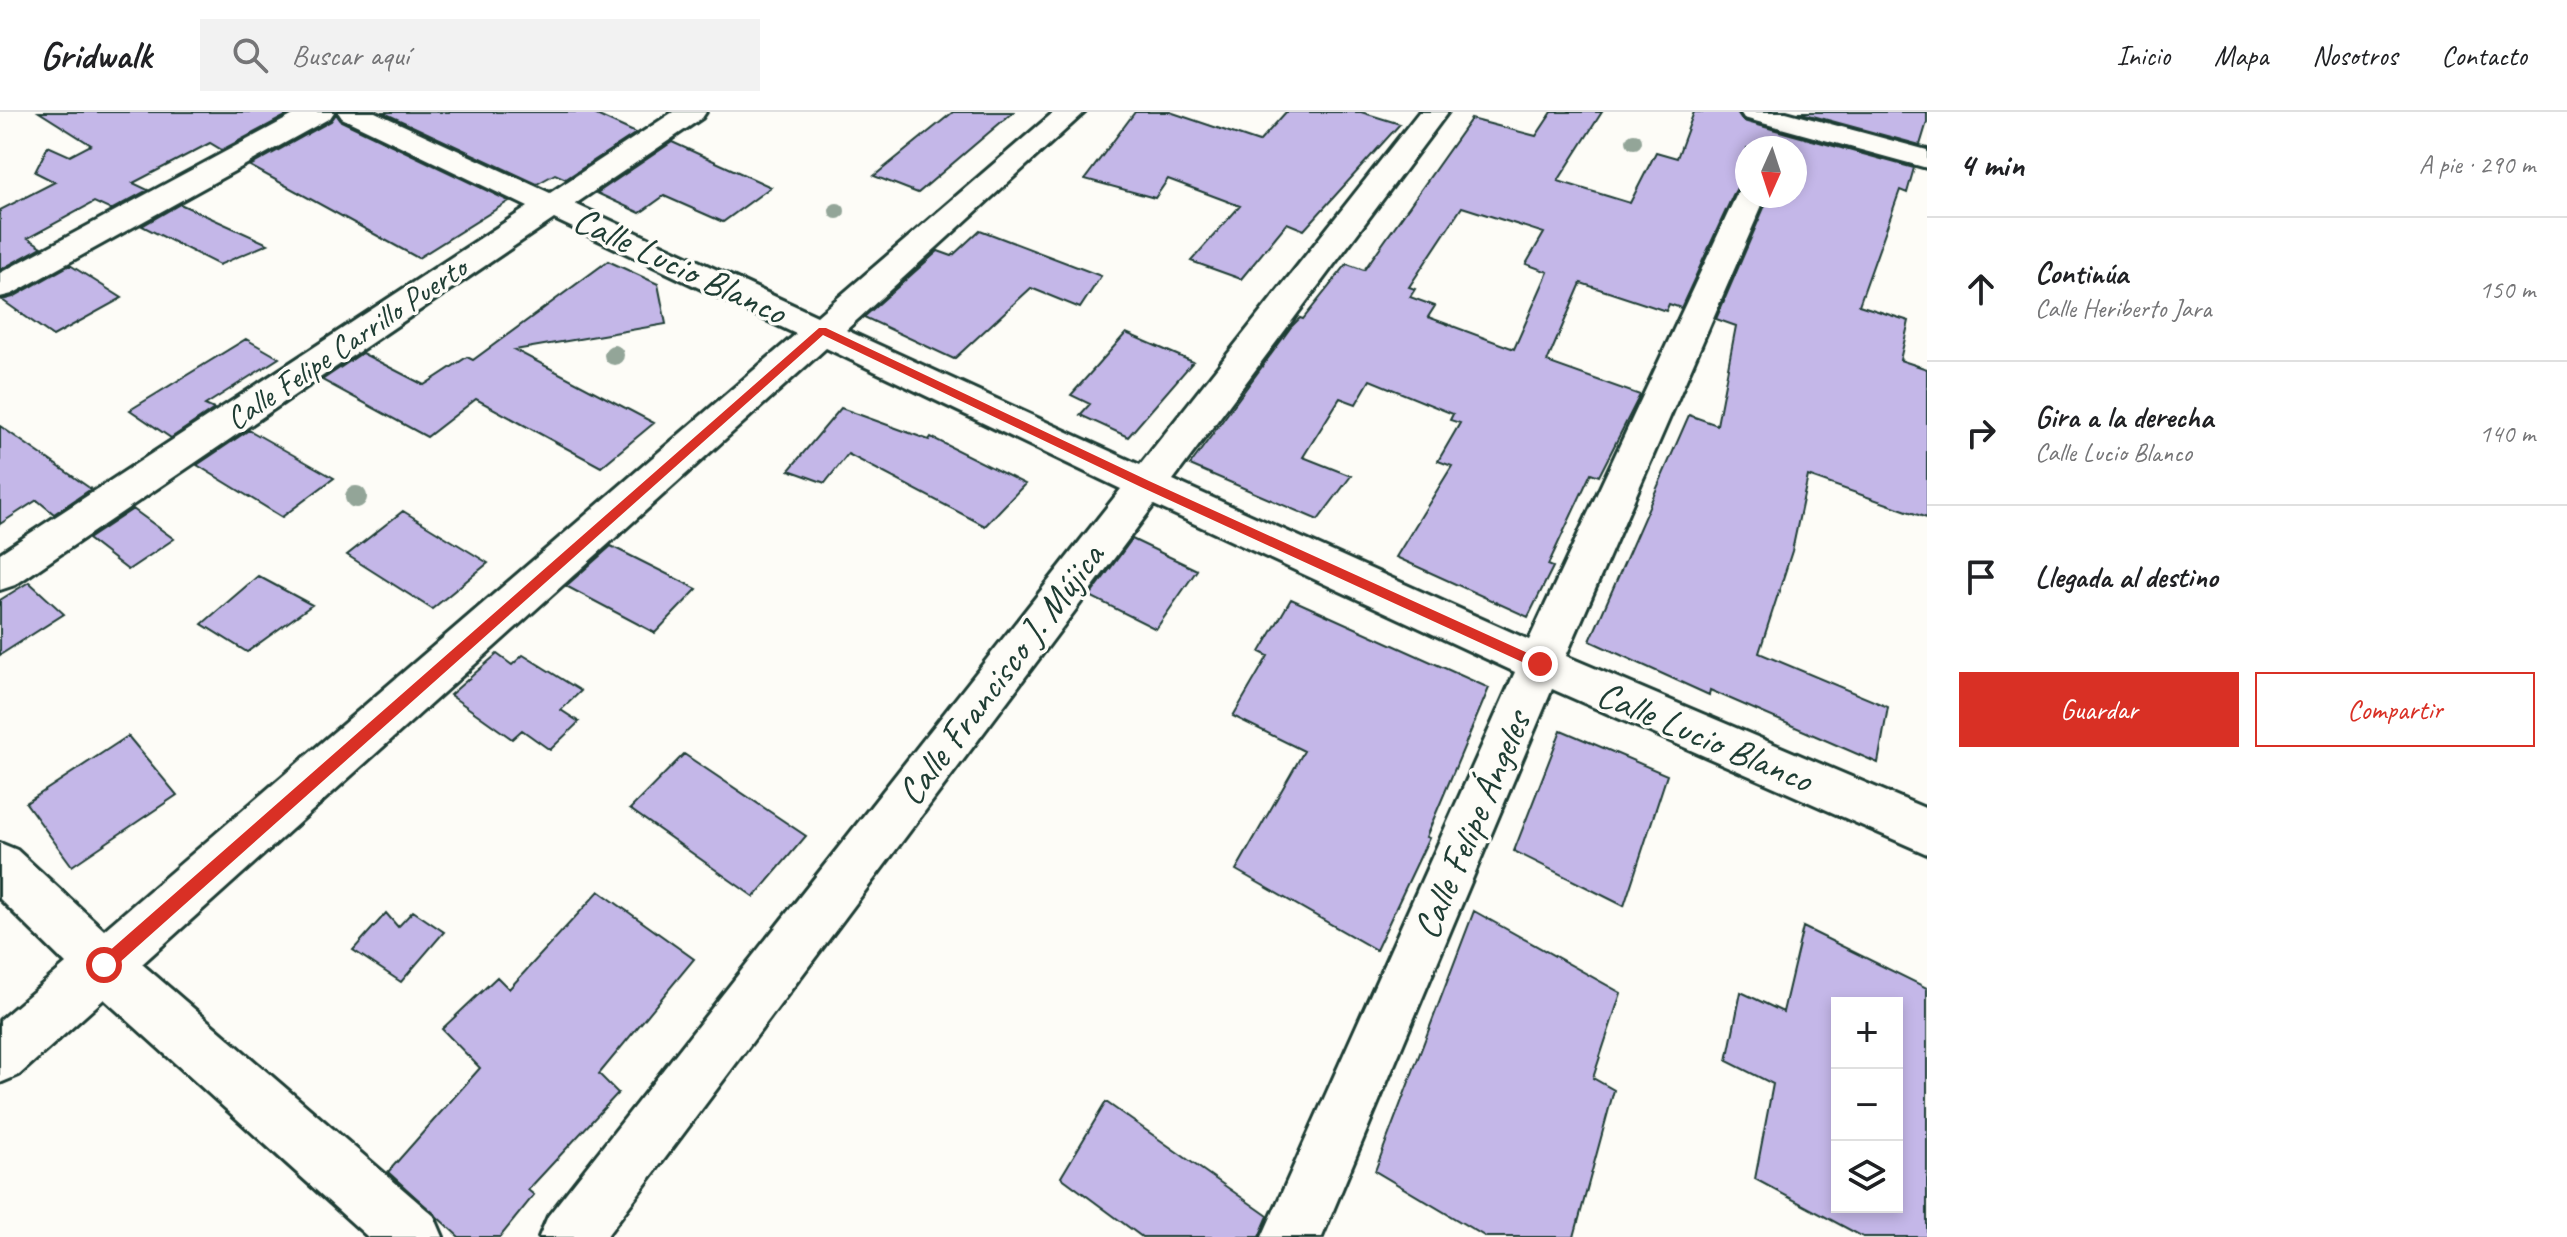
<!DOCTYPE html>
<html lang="es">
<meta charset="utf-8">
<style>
body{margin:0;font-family:Caveat,sans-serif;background:#f2f2f2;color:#202124}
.controls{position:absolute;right:24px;bottom:24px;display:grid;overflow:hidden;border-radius:0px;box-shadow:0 4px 12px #0003}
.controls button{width:72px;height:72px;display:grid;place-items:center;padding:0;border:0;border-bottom:2px solid #e0e0e0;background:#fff;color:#202124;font:40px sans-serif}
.compass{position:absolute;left:1735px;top:24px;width:72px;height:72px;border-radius:50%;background:#fff;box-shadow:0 4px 12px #0003;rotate:183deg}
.stop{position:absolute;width:24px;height:24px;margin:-18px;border:6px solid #d93025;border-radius:50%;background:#fff}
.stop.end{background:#d93025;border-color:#fff;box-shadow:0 2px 8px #0008}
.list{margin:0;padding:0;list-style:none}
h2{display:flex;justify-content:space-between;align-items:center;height:104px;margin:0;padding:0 32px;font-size:34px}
h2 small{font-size:26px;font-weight:400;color:#757577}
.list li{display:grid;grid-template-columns:52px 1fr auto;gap:24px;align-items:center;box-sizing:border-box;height:144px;padding:0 32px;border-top:2px solid #e0e0e0}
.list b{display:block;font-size:30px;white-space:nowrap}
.list p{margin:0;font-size:26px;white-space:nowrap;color:#757577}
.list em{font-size:26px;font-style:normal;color:#757577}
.actions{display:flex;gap:16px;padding:24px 32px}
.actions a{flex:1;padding:18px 0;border:2px solid #d93025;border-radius:0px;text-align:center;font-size:28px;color:#d93025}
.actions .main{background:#d93025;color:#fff}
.icon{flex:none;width:44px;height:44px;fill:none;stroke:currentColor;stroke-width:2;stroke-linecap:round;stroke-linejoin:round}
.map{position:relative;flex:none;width:1927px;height:1125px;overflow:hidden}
header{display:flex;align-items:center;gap:48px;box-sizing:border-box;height:112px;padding:0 40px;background:#fff;border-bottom:2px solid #e0e0e0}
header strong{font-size:38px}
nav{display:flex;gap:44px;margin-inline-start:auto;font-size:28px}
.search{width:560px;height:72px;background:#f2f2f2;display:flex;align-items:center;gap:20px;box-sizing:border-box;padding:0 28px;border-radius:0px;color:#757577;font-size:30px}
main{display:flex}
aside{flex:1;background:#fff}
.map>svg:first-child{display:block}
.building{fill:#c4b7e8;stroke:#1f3d34;stroke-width:2;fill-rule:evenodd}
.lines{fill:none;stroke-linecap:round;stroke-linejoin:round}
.street-casing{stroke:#1f3d34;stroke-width:6}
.street{fill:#fdfcf7;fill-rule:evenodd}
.tree{fill:#93a598}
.route{fill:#d93025}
.labels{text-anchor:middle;stroke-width:7;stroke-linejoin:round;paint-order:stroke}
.far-street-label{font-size:32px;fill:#1f3d34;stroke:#fdfcf7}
.street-label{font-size:38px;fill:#1f3d34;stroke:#fdfcf7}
</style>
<header>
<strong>Gridwalk</strong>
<div class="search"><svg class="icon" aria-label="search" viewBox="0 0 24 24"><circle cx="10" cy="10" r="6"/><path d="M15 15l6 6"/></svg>Buscar aquí</div>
<nav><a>Inicio</a><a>Mapa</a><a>Nosotros</a><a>Contacto</a></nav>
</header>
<main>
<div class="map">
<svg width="1927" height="1125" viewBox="0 0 1927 1125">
<rect width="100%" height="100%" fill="#fdfcf7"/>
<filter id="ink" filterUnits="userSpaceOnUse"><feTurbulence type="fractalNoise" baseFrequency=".0125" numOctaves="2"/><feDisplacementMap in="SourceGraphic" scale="16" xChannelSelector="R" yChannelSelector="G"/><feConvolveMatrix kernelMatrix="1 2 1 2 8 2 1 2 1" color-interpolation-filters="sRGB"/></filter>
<g filter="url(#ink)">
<!-- building -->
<path class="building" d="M39,0h254l-71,38 -12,-7 -77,40 15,7 -37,20 -17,-8 -66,36 14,9 -42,23v-60l55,-28 -20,-10 13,-26 22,10 21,-11z
M382,0h208l46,21 -70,46 -11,-5 -18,10z
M953,0h60l-95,81 -44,-17z
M1135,0h35l89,30 27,-30h75l39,12 -96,106 -17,-7 -46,56 -50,-18 49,-55 -72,-27 -13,19 -70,-19z
M1552,0h50l-44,69 72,22 26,-51 21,6 17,-46h43l6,9 171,47 -7,25 -7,-3 -41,115 50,16 -9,39 27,9v149l-119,-42 -16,75 -33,102 129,54 -10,56 -168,-73 -1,5 -119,-54 99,-226 28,10 19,-99 -20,-7 53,-123h26v-48h-48v37l-10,3 -4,7 -52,113 -12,-4 -3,7 -85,-28 -34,79 93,33 -41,81 -8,-3 -43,92 5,2 -25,50 -132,-60 56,-91 -14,-5 22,-38 -10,-3 3,-6 -83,-34 -14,24 -16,-6 -37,59 48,19 -33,44 -128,-55 101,-138 9,-9 3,1 44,-55 17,6 107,-151 65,17zM1462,95l82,26 -18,31 22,8 -34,77 -86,-32 7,-11 -25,-9 5,-8 -6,-2z
M1798,0h129v10l-7,23z
M336,2l5,7 168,80 -91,57 -168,-92 81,-45z
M672,30l99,45 -48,35 -59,-26 -24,17 -43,-20z
M180,92l88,40 -49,21 -77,-39z
M980,118l121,46 -21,32 -49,-20 -77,71 -90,-42 74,-66 14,5z
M608,149l50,23 8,40 -151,26 139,73 -53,44 -125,-68 -49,38 -105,-57 40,-27 62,32 43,-28 6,3z
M70,153l52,33 -69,38 -51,-36 11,-3z
M1126,221l67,29 -65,75 -48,-22 10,-11 -19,-9z
M246,227l33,19 -74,47 9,4 -43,29 -41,-28z
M841,296l88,32 2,-3 94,47 -40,42 -137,-72 -23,29 -36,-13z
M0,314l91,63 -37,25 -17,-14 -37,24z
M249,318l85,48 -52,39 -85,-52z
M133,397l41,30 -46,31 -40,-31z
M403,399l85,52 -56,46 -85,-54z
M1132,427l65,31 -41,59 -66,-33z
M611,434l86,43 -42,44 -89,-47z
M258,464l54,29 -65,47 -45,-28z
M29,470l35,32 -64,41v-55z
M1291,487l198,89 -63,149 3,1 -53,112 -140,-80 68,-119 -71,-35 35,-60 -8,-4z
M497,542l15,11 11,-10 58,36 -20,19 18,12 -29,28 -28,-20 -10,9 -62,-44z
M1561,618l106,45 -43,131 -110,-55z
M128,624l49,59 -105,71 -46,-63z
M684,642l122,82 -52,61 -124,-88z
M599,779l95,68 -95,115 19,19 -90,97 6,5 -34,42h-41l-71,-65 92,-104 -38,-39 55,-52 12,12z
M413,799l31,21 -43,50 -48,-32 33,-37 12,14z
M1474,799l147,82 -28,85 21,12 -40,147h-88l-111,-66z
M1803,815l124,61v249h-64l-108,-58 18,-95 -46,-23 14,-69 42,20zM1837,891h60v204h-60z
M1106,990l162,114 -9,21h-117l-81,-60z"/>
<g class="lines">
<defs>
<path id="street" d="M299,0h35l-4,6 -318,176 -12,3v-24z
M338,0h37l175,81 123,-81h33l-4,6 -127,86 242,112 237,-204h31l-239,218 294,135 279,-353h29l-275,368 356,160 207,-444 4,-7 7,-1v8h19l-200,460 361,153v45l-375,-165 -230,548h-60l253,-565 -361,-167 -548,732h-67l9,-21 573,-727 -295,-141 -684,616 292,252 9,21h-75l-264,-238 -85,76 -19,8v-63l66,-56 -66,-65v-56l17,7 87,80 692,-596 -242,-115 -539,366 -15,5v-37l528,-346 -186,-89z
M1740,0h46l141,38v18l-183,-50z"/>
</defs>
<!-- street casing -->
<use href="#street" class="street-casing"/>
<!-- street -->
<use href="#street" class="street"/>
</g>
<!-- trees -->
<g class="tree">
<circle cx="1634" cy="29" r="8"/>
<circle cx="837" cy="99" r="8"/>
<circle cx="614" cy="243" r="10"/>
<circle cx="356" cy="385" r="11"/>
</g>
</g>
<!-- route -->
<path class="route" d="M819,216h7l323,153 396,180 1,3 -1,4h-10l-394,-181 -318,-152 -713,636h-11v-11z"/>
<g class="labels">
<!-- far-street labels -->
<g class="far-street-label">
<text transform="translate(346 231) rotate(-34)" y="11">Calle Felipe Carrillo Puerto</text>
</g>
<!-- street labels -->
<g class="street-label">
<text transform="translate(680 153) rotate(25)" y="13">Calle Lucio Blanco</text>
<text transform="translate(1000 562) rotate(-53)" y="13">Calle Francisco J. Mújica</text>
<text transform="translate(1705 624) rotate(23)" y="13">Calle Lucio Blanco</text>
<text transform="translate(1471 713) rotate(-67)" y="13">Calle Felipe Ángeles</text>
</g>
</g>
</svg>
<div class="controls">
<button>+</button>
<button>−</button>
<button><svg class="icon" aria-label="layers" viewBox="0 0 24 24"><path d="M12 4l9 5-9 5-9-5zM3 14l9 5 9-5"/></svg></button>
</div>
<svg class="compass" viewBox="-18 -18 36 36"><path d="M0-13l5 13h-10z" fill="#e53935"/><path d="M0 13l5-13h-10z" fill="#757577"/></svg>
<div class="stop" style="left:104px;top:853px"></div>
<div class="stop end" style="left:1540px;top:552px"></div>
</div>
<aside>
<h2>4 min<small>A pie · 290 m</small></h2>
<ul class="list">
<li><svg class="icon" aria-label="ahead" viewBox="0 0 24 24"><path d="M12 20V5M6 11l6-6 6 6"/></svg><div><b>Continúa</b><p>Calle Heriberto Jara</p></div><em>150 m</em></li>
<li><svg class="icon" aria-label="right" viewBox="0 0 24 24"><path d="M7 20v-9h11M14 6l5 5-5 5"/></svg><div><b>Gira a la derecha</b><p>Calle Lucio Blanco</p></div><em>140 m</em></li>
<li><svg class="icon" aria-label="arrive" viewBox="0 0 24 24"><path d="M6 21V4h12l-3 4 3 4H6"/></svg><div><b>Llegada al destino</b></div></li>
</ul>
<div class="actions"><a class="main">Guardar</a><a>Compartir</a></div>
</aside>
</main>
